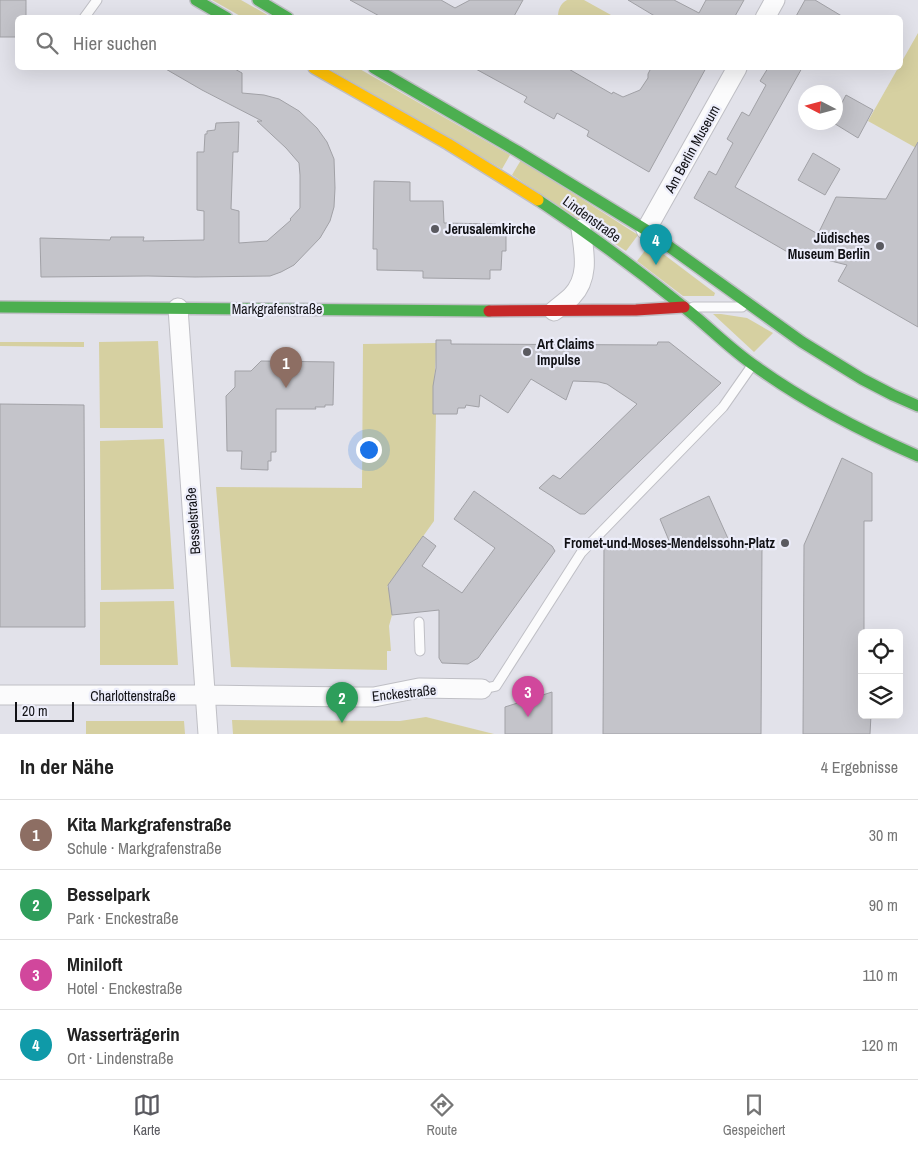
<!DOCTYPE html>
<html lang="de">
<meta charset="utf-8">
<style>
body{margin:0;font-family:"Archivo Narrow",sans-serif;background:#f6f6f6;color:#222}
.controls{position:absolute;right:15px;bottom:15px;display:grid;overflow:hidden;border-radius:8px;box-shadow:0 5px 20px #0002}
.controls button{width:45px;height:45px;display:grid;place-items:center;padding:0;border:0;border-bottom:1px solid #e0e0e0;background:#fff;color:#222;font:25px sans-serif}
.compass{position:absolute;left:798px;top:85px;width:45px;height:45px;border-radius:50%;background:#fff;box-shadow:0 5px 20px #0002;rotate:276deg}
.scale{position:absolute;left:15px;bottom:12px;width:59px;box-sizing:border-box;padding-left:5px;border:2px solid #111115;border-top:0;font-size:14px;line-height:18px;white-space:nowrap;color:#111115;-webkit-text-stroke:4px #ecedfa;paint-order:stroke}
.you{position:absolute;left:368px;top:449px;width:18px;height:18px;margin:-12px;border:4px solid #fff;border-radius:50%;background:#1a73e8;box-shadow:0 0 0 8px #1a73e833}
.badge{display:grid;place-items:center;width:32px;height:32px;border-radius:50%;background:#5a5a60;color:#fff;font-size:16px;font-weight:700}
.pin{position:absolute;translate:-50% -41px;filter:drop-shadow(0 1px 2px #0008)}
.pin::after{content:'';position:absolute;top:26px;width:18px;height:15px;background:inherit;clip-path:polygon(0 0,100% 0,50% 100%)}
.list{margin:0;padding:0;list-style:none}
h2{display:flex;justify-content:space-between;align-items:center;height:65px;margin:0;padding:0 20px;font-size:21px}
h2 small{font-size:16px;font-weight:400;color:#767676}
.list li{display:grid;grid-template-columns:32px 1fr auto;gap:15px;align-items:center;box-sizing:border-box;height:70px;padding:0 20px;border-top:1px solid #e0e0e0}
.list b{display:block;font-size:19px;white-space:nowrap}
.list p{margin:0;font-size:16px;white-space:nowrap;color:#767676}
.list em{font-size:16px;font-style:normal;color:#767676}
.icon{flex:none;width:28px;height:28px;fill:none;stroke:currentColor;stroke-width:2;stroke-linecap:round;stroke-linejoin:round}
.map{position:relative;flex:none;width:918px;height:734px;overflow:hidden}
.search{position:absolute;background:#fff;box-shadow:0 5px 20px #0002;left:15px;right:15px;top:15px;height:55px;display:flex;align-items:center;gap:12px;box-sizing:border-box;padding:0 18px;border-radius:8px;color:#767676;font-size:19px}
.sheet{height:345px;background:#fff}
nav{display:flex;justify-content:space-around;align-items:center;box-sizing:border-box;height:70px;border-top:1px solid #e0e0e0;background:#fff;font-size:14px;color:#767676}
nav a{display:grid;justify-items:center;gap:2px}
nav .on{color:#5a5a60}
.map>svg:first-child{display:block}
.green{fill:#d6d0a1}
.building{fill:#c4c4ca;stroke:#a1a1a6}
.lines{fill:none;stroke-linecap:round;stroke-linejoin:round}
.lane-casing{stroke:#bfbfc5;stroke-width:11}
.street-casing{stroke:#bfbfc5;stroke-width:21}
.fast-casing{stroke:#bfbfc5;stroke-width:14}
.slow-casing{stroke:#bfbfc5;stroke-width:14}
.jam-casing{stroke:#bfbfc5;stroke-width:14}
.lane{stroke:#fbfbfc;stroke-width:9}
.street{stroke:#fbfbfc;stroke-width:19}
.fast{stroke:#4caf50;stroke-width:11}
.slow{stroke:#ffc107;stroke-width:11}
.jam{stroke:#c62828;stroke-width:11}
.poi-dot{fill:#5a5a60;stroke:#ecedfa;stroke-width:2}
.labels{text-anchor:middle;stroke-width:4.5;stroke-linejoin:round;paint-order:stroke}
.street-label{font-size:14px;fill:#111115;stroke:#ecedfa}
.poi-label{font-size:14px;font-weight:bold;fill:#111115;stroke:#ecedfa;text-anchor:start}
</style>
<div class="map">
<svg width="918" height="734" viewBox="0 0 918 734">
<rect width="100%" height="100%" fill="#e2e2ea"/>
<!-- green -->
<path class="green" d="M212,0h29l30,17h-29z
M567,0h17l27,15 2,2h-55c0,-7 2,-13 9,-17z
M918,33v116l-50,-28 30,-53h2l1,-5z
M328,68h30l152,87 -8,14z
M521,160l117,75 -12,16 -114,-76z
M650,244l65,49 -1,3h-31l-46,-35z
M713,314h8l26,4 26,15 -19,19z
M158,341l5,87h-63l-1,-86z
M0,342h84v5l-84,-1z
M436,343c0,24 -3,47 -3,70l3,1 -2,107 -47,66 2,1 3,27 -3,11 2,25h-4v19l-156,-3 -15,-180 146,1 1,-144z
M164,439l10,150 -73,1 -1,-149z
M174,601l4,64h-78v-63z
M426,717l68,17h-261l-1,-14 168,1z
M86,721h98l1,13h-99z"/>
<!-- building -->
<path class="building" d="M0,0h26v18h-8v19h-18z
M350,0h91l14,8 15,-8h53l-10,18h-130z
M628,0h46l25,13 7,-13h38l-10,18h-76z
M805,0h10l30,18h-50z
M164,68h69l9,5v20l22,2 15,4 20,12 18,17 10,14 7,17 1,29 -1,19 -4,14 -10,17 -26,27 -13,7 -11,4 -75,1 -47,-1 -107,1 -1,-39 70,2 1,-3h33l-1,4 61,-1v-29l-7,-1v-58h7l1,-18h2v-3l8,-1 1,-7 23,-1 -1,30h-5l-2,57 8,2v32l28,-2 24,-21 -1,-1 10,-11v-33l-1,-12 -13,-15 -29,-27h5l-60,-31z
M474,68h93l45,26 1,-2 10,5 17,-7 8,-12v-4l3,-6h55l-57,104 -62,-36 2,-5 -32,-18 -3,6 -30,-17 3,-5z
M768,68h34l-67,119 83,47 18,-37 50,2 32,-57v185l-80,-46 9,-16 -20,-5 2,-5 -36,-4 -2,3 -97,-56 15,-27 7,4 17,-32 -6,-4 15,-27 7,4 17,-31 -6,-4z
M846,95l27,15 -15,28 -26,-16h4v-8z
M813,153l27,16 -15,26 -27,-15z
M374,181l36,1v19h33l1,22 52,1 -1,10h11v17h-4l-1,19h-11v9l-67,-1v-7l-46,-1v-21h-4z
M436,340h15v4l206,1 1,-3h11l52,41 -136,131h-5l-41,-26 14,-13 7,4 77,-75 -30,-20 -8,-2 -26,-1 -7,19 -35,-21 -23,34 -28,-18 -1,12 -13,-2 -1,3h-7l-1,6h-24v-28l3,-18z
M261,361l73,1 -1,43h-8v2h-10l1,2h-40v43h-5v9h-3v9l-27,-1 1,-18h-15l-1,-55 9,-9v-16h16z
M0,404l84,1 1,222h-85z
M842,458l30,15v48h-8v112h-2v82h9l-1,19h-67l1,-189z
M474,491l78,55 3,5 -77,107 -10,6 -26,-1 -3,-5v-48l-47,5 -4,-30 35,-49 13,10 -14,20 40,27 33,-45 -41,-29z
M709,496l21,47h32l-1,191h-158l1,-192 66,1 -10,-24z
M552,692v42h-47v-27z"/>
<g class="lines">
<defs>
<path id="lane" d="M84,18l13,-18
M693,307h49
M419,622l1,29
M482,689l14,-3 85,-133 142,-146 28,-40"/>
<path id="street" d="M765,18l10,-18
M646,230l91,-162
M178,308l30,426
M554,311c6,-5 13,-10 18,-15 18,-19 12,-44 9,-67
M0,695h206l145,2h23l45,-9 63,1"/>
<path id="fast" d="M196,0l31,18
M258,0l30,18
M374,68l143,83 129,79 156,112 60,37 31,16 25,11
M538,200c50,33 100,70 147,108 24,19 45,41 70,58 51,37 106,65 163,90
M0,307l489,4"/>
<path id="slow" d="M314,68l134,76 90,56"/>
<path id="jam" d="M489,311l147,-1 48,-3"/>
</defs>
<!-- lane casing -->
<use href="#lane" class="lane-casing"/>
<!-- street casing -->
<use href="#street" class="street-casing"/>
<!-- fast casing -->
<use href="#fast" class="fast-casing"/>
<!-- slow casing -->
<use href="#slow" class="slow-casing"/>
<!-- jam casing -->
<use href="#jam" class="jam-casing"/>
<!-- lane -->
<use href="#lane" class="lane"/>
<!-- street -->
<use href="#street" class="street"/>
<!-- fast -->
<use href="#fast" class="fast"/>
<!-- slow -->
<use href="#slow" class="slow"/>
<!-- jam -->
<use href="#jam" class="jam"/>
</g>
<!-- markers -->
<g class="poi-dot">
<circle cx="435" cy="229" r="5"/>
<circle cx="880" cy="246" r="5"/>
<circle cx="527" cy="352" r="5"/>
<circle cx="785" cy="543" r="5"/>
</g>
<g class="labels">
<!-- street labels -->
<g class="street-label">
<text transform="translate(692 149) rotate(-61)" y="5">Am Berlin Museum</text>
<text transform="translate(592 219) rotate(36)" y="5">Lindenstraße</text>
<text x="277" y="314">Markgrafenstraße</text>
<text transform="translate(193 521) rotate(-94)" y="5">Besselstraße</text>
<text transform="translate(404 693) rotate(-6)" y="5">Enckestraße</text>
<text x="133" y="701">Charlottenstraße</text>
</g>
<!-- poi labels -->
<g class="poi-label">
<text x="445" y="234">Jerusalemkirche</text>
<text x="870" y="243" text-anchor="end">Jüdisches<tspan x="870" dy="16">Museum Berlin</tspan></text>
<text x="537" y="349">Art Claims<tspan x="537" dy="16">Impulse</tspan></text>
<text x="775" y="548" text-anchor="end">Fromet-und-Moses-Mendelssohn-Platz</text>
</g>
</g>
</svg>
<div class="controls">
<button><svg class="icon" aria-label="locate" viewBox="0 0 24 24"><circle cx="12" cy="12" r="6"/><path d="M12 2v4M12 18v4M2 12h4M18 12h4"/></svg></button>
<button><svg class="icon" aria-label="layers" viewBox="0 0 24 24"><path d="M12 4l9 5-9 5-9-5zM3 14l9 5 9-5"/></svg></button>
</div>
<svg class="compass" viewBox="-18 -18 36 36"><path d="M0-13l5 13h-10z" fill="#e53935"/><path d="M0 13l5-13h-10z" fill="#767676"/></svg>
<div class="scale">20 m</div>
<div class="you"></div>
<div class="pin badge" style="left:286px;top:388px;background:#8d6e63">1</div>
<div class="pin badge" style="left:342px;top:723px;background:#2e9e5b">2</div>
<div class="pin badge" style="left:528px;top:717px;background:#d1479c">3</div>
<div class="pin badge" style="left:656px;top:265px;background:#0f9aa8">4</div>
<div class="search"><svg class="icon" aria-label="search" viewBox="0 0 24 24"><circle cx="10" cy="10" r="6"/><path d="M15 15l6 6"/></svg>Hier suchen</div>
</div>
<section class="sheet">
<h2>In der Nähe<small>4 Ergebnisse</small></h2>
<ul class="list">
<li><span class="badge" style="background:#8d6e63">1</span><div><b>Kita Markgrafenstraße</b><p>Schule · Markgrafenstraße</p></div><em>30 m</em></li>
<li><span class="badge" style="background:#2e9e5b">2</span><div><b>Besselpark</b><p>Park · Enckestraße</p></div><em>90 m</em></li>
<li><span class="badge" style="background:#d1479c">3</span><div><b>Miniloft</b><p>Hotel · Enckestraße</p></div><em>110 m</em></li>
<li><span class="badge" style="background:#0f9aa8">4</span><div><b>Wasserträgerin</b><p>Ort · Lindenstraße</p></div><em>120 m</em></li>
</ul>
</section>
<nav>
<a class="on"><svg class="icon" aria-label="map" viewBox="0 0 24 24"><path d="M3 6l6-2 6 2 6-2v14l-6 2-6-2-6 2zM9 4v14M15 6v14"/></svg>Karte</a>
<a><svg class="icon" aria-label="directions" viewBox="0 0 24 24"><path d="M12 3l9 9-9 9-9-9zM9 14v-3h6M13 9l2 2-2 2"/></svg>Route</a>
<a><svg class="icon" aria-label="saved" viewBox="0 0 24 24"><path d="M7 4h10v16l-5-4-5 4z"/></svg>Gespeichert</a>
</nav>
